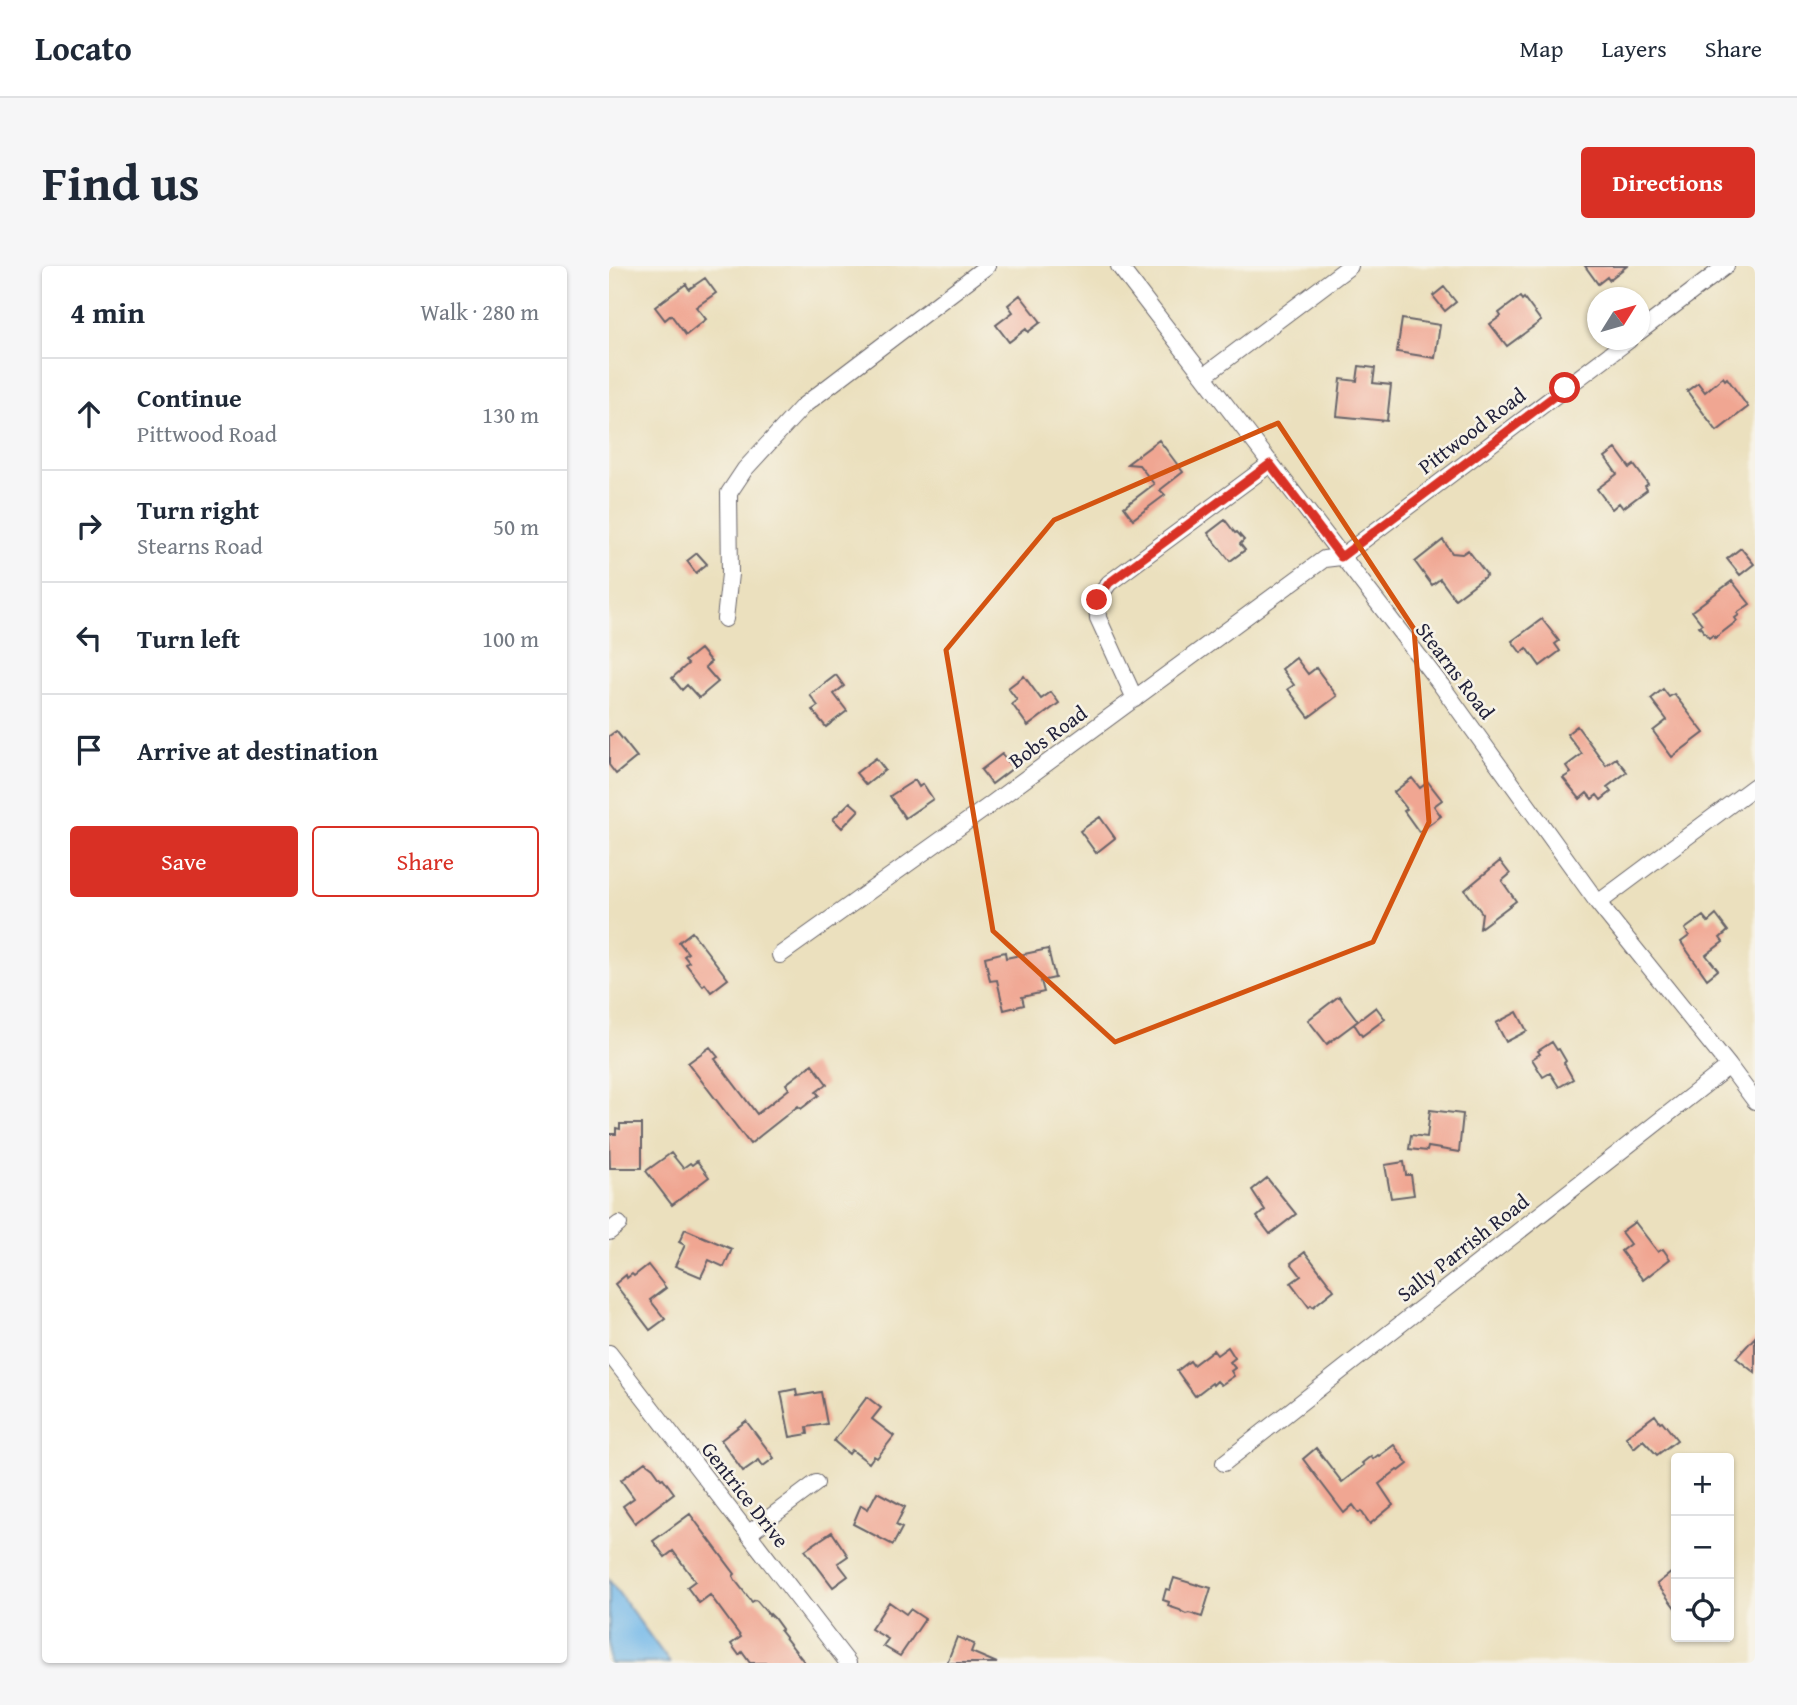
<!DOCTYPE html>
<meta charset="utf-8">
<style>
body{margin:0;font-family:"Gentium Book Plus",serif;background:#f6f6f7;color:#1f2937}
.controls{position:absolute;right:21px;bottom:21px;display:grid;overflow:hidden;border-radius:7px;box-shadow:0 2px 5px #0004}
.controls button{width:63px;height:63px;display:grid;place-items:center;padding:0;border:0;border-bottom:2px solid #e0e1e3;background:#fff;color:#1f2937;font:35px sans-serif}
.compass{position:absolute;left:978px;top:21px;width:63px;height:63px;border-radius:50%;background:#fff;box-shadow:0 2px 5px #0004;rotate:53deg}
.stop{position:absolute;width:21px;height:21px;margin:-16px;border:5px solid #d93025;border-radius:50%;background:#fff}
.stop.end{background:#d93025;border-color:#fff;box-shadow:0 2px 7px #0008}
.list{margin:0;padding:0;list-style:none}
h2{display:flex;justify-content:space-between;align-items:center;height:91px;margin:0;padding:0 28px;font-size:30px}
h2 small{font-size:23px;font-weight:400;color:#747a83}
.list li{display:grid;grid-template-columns:46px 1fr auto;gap:21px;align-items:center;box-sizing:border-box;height:112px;padding:0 28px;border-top:2px solid #e0e1e3}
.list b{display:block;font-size:26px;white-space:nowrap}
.list p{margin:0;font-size:23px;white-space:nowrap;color:#747a83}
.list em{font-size:23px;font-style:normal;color:#747a83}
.actions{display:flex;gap:14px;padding:21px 28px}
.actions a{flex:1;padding:16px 0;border:2px solid #d93025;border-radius:7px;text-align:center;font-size:24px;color:#d93025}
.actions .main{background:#d93025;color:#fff}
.icon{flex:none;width:38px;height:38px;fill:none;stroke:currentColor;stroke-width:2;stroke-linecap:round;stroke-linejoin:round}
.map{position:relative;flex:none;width:1146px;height:1397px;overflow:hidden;border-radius:7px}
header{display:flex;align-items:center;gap:42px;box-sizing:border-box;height:98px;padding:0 35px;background:#fff;border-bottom:2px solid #e0e1e3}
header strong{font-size:33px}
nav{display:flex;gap:38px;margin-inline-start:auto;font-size:24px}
.intro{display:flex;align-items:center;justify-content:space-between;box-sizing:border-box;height:168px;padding:0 42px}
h1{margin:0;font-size:49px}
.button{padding:18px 32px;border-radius:7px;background:#d93025;color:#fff;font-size:24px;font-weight:700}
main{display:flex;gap:42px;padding:0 42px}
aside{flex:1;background:#fff;border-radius:7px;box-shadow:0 2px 5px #0004}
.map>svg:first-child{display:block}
.water{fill:#72b8e9;stroke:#4a6d92;stroke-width:2}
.building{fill:#f0a692}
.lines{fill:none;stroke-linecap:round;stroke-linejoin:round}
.minor-casing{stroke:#686469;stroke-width:18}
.minor{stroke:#fff;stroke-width:16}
.route{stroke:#d93025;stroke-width:9}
.marked{fill:none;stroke:#d45411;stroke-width:5;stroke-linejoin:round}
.labels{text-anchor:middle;stroke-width:5;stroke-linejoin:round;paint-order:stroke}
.street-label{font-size:21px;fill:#22223b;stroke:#f7f3e8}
</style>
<header>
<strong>Locato</strong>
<nav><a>Map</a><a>Layers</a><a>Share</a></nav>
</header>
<div class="intro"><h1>Find us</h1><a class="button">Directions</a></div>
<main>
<aside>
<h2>4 min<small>Walk · 280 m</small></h2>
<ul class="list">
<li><svg class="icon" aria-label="ahead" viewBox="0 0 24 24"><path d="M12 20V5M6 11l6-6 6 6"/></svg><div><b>Continue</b><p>Pittwood Road</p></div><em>130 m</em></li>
<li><svg class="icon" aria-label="right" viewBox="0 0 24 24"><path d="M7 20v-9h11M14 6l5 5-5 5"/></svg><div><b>Turn right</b><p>Stearns Road</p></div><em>50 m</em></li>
<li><svg class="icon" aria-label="left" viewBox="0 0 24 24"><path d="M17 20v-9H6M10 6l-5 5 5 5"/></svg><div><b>Turn left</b></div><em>100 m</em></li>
<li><svg class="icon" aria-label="arrive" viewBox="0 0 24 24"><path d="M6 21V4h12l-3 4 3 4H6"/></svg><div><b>Arrive at destination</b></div></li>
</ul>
<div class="actions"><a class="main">Save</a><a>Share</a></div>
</aside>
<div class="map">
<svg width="1146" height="1397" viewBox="0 0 1146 1397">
<rect width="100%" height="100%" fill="#f7f3e8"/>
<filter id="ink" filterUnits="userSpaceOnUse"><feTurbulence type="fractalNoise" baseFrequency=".0143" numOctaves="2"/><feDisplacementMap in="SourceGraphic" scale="14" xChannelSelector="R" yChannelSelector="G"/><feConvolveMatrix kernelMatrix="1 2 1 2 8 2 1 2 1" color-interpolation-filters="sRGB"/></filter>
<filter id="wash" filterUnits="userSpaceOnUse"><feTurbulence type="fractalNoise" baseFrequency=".00686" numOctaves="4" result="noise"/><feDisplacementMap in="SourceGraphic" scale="28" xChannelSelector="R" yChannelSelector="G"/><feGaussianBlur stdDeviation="1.57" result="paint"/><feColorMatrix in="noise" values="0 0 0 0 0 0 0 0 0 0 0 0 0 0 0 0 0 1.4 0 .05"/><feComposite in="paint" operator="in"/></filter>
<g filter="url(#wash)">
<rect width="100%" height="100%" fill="#ebe0be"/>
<!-- water -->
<path class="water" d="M0,1314l61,83h-61z"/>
<g id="blocks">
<!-- building -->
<path class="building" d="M976,0h42l-18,14 -2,-3 -9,7z
M96,12l11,15 -20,14 10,12 -20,16 -15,-20 -6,5 -10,-13 31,-23 3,5z
M835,21l12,15 -11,9 -12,-15z
M411,29l21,27 -13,10 -2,-3 -17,13 -13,-17 17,-13 -5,-7z
M911,31l2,3 2,-2 17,23 -34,25 -17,-22 11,-8 -2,-3z
M793,53l38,6 -5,33 -38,-6z
M750,100l16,2 -2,15 18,2 -4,36 -50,-5 4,-37 16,2z
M1114,111l2,3 2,-2 21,29 -31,24 -30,-40 11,-8 7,9z
M550,174l24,32 -23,18 5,5 -32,24 -9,-12 30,-23 -15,-19 -12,-1z
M1007,183l14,19 4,-3 14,19 -3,2 2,4 -24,18 -4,-5 -7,6 -15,-20 20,-15 -12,-17z
M616,254l10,13 2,-1 7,8 -4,4 5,6 -15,11 -22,-28z
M834,274l9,13 10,1 6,-4 19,25 -32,24 -15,-20 -8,6 -17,-23z
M1132,282l13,16 -14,11 -13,-16z
M88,287l10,11 -11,9 -9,-12z
M1123,315l18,23 -13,9 2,2 -4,3 2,3 -22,17 -2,-3 -4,3 -10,-12 3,-2 -10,-13z
M933,353l17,22 -4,3 5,7 -20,15 -13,-18 -6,5 -9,-12z
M91,383l11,13 -6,5 13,15 -19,16 -12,-13 -5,5 -10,-12 16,-14 -3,-3z
M687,392l12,16 8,-6 21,28 -28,21 -21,-28 6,-4 -12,-16z
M227,409l8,11 -10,8 13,17 -21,16 -14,-17 6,-4 -8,-11z
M415,410l17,23 10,-7 8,11 -31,23 -16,-22 5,-4 -9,-12z
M1054,423l6,8 5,-3 30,39 -32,24 -19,-26 14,-11 -16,-21z
M968,460l29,39 10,-7 11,14 -20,15 4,5 -10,8 -4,-5 -5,4 -5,-6 -7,6 -17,-21 8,-5 -5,-7 16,-12 -15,-20z
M7,465l21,26 -21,17 -7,-9v-29z
M393,488l11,14 -21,16 -11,-14z
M267,492l9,12 -19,15 -10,-12z
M803,512l8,10 8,-6 14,18 -8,6 7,10 -22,16 -15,-21 3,-2 -13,-17z
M306,514l4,7 4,-3 10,15 -28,19 -15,-22z
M241,536l9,8 -17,18 -9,-9z
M491,551l15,21 -19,15 -16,-22z
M891,595l10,13 -8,7 14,20 -36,27 2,-15 -17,-23z
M1107,649l12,16 -8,7 3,4 -17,13 12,15 -11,9 -26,-37 8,-6 -4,-7 18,-13 5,6z
M83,666l36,47 -17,13 -6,-8 -2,2 -17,-22 3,-2 -5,-6 4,-3 -9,-11z
M439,683l7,29 -14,3 3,11 -22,5 2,8 -20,5 -7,-30 -7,1 -5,-24 20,-5 1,6z
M730,730l19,25 -31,23 -19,-24z
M767,741l9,12 -23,17 -8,-12z
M908,746l10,19 -21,11 -10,-19z
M943,776l5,8 2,-1 7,12 -2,2 9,16 -14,8 -9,-14 -7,4 -11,-18 8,-5 -2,-3z
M101,781l8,10 -3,2 42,55 32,-25 -3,-5 26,-20 15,20 -11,8 3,3 -18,14 -3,-3 -48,38 -62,-81z
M821,844l33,4 -4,38 -31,-5 -1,4 -18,-2 2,-14 16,2z
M11,858h22v44h-32l-1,-34h7v-6l4,1z
M62,887l12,15 7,-5 2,2 5,-4 12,16 -37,28 -26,-34z
M795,896l2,13h5l3,20 -23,3 -6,-33z
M658,912l29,36 -26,20 -13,-17 8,-7 -13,-20z
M1026,956l23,30 5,-3 7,10 -27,21 -22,-29 9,-7 -9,-12z
M76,963l47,20 -8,18 -15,-7 -8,17 -26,-11 10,-21 -6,-3z
M696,986l29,38 -21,17 -2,-2 -2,2 -18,-24 10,-7 -10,-13z
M39,999l18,23 -16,12 15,19 -15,11 -35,-46 11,-9 1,3 5,-4 2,2z
M1146,1071v36l-19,-15z
M619,1081l7,11 -5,4 5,6 -4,3 3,5 -13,9 -4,-4 -4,4 -1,-2 -17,13 -18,-25 13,-10 3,4 20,-15 4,5z
M187,1123l1,7 24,-4 6,32 -20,3 1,7 -18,3 -9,-45z
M258,1131l14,11 -9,11 22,17 -17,22 -3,-2 -5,7 -17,-13 -3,4 -15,-13z
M1046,1149l5,7 2,-1 15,19 -20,15 -14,-15 -9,8 -8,-11z
M137,1155l28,37 -11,8 -4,-6 -16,11 -22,-31z
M785,1179l14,19 -9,7 -2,-1 -18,14 14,21 -23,19 -9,-13 -2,2 -6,-8 -9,8 -41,-54 13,-11 26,34 22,-17 -2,-2 9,-7 2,3 5,-4 1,1z
M36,1196l8,6 8,11 2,-1 11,15 -39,30 -12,-17 11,-8 -13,-18z
M268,1226l28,15 -9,18 6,3 -9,17 -40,-21 8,-19 7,4z
M81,1248l45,60 -2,2 2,4 17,22 3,-2 2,1 12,14 1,-1 4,4 8,11 -2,2 25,32h-55l-8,-11 -3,3 -8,-11 10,-7 -31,-42 -11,8 -12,-16 8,-6 -22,-30 -8,6 -12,-16z
M223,1266l16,24 -10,7 10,13 -15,11 -28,-37z
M1067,1303v40l-19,-25z
M565,1312l23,7v-1l14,4 -9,29 -13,-4 -3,1 -4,-2 -2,-2 -12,-4 1,-4 -6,-2 3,-11 4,1z
M280,1336l17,12 4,-5 15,10 -25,37 -17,-10 5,-7 -17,-10z
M348,1371l17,7 -3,8 26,11h-50z"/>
</g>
</g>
<g filter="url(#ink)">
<use href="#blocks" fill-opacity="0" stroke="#686469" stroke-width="2"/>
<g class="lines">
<defs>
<path id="minor" d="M510,0l322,419 157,218 131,163 26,35
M1030,66l87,-66
M595,110l146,-110
M116,353l5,-45 -1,-81 16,-24 58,-63 184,-140
M526,433l-37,-81 -1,-18 12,-17 161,-119
M989,637l157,-117
M171,689l210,-150 334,-246 17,-2 288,-217
M0,966l10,-8
M0,1087l239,310
M615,1197l505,-397
M139,1268l68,-51"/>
</defs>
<!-- minor casing -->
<use href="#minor" class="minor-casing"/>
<!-- minor -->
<use href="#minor" class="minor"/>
</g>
</g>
<g class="lines" filter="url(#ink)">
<!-- route -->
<path class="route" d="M488,334l12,-17 161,-119 71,93 224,-169"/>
</g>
<!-- marked area -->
<path class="marked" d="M669,157l136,206 15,193 -56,120 -258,100 -122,-111 -47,-281 108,-130z"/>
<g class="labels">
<!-- street labels -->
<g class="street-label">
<text transform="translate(863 165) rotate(-37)" y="7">Pittwood Road</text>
<text transform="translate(846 405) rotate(53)" y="7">Stearns Road</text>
<text transform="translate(439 471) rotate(-36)" y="7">Bobs Road</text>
<text transform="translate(854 982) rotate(-38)" y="7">Sally Parrish Road</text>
<text transform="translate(136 1229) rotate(52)" y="7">Gentrice Drive</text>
</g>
</g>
</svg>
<div class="controls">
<button>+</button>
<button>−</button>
<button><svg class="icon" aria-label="locate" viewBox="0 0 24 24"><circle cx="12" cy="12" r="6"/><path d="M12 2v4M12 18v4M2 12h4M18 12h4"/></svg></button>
</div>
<svg class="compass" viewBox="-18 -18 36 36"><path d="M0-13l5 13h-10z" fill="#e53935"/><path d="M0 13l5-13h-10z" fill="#747a83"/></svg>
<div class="stop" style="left:956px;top:122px"></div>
<div class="stop end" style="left:488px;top:334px"></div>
</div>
</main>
